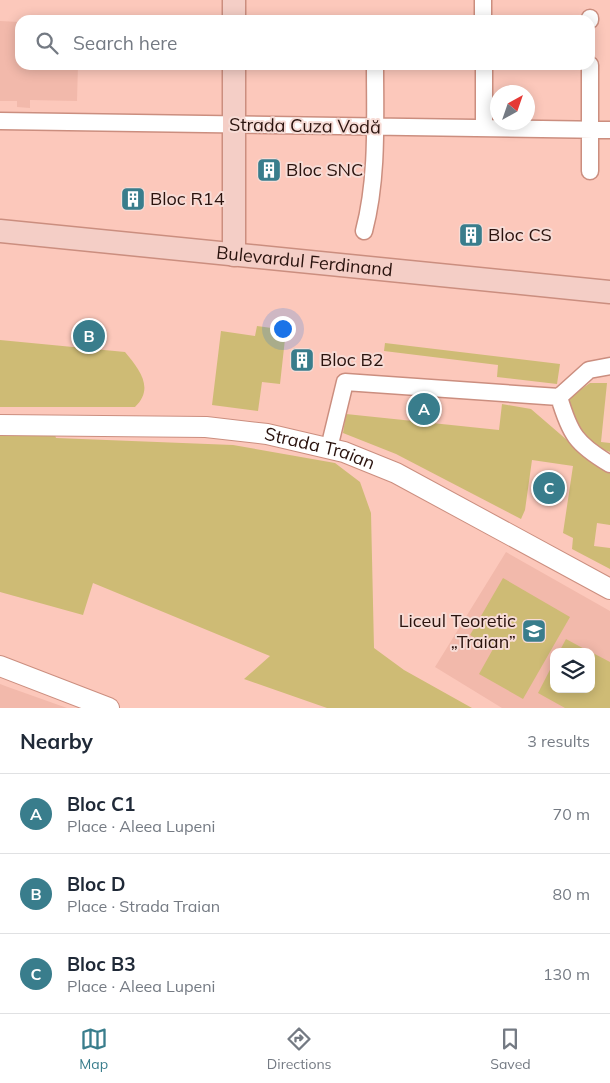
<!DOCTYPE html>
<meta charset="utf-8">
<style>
body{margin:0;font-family:Mulish,sans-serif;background:#f6f6f7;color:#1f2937}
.controls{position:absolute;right:15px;bottom:15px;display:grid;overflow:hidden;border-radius:10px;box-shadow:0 2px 12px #0003}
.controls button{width:45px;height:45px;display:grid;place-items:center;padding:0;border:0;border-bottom:1px solid #e0e1e3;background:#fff;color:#1f2937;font:25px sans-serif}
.compass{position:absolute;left:490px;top:85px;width:45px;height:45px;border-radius:50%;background:#fff;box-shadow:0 2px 12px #0003;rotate:40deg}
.you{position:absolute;left:282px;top:328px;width:18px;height:18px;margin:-12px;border:4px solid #fff;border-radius:50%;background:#1a73e8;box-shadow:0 0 0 8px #1a73e833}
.badge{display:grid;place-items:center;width:32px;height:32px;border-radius:50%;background:#397d8c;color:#fff;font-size:16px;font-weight:700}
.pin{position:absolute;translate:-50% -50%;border:2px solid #fff;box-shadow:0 1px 5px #0006}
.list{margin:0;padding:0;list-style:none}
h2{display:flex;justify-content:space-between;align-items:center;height:65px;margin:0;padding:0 20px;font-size:21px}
h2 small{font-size:16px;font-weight:400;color:#747a83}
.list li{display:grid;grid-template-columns:32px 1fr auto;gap:15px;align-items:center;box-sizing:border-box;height:80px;padding:0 20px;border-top:1px solid #e0e1e3}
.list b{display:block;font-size:19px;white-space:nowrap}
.list p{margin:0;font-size:16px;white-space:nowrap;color:#747a83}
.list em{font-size:16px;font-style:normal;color:#747a83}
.icon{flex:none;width:28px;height:28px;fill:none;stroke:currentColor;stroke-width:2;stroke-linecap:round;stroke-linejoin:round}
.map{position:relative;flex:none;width:610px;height:708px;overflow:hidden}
.search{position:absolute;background:#fff;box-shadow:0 2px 12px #0003;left:15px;right:15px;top:15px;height:55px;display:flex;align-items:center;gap:12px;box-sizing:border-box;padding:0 18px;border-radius:15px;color:#747a83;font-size:19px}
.sheet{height:305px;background:#fff}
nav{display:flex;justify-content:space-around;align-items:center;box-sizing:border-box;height:70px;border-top:1px solid #e0e1e3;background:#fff;font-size:14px;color:#747a83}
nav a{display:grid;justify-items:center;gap:2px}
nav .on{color:#397d8c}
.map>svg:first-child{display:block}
.built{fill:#f2b9ab;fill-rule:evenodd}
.green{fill:#cebb75}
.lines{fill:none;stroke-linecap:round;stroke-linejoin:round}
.minor-casing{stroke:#cb8e7f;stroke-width:19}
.tertiary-casing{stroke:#cb8e7f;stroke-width:22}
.secondary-casing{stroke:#cb8e7f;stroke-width:25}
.minor{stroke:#fff;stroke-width:16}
.tertiary{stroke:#fff;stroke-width:20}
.secondary{stroke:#f4cec6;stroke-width:22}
.labels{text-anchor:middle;stroke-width:4;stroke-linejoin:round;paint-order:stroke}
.street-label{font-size:18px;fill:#2a130e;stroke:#f7dcd6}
.poi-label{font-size:18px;fill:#2a130e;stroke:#f7dcd6;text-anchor:start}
</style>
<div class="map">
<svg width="610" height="708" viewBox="0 0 610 708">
<rect width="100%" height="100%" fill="#fcc8bb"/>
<!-- built -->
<path class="built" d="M0,21l20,1v43h58l-1,36 -47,-1v8l-13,-1v-6h-17z
M506,552l104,59v97h-108l-67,-41zM554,652h37v37h-37z
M0,684l8,3 59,21h-67z"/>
<!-- green -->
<path class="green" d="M257,326l29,4 -6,54 -18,-2 -4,29 -46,-6 9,-74 34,5z
M0,340l125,12c14,17 30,36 10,55h-135z
M385,343l175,21 -3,20 -60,-7 1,-12 -114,-14z
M590,383h17l-6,59 9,1v9c-21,-7 -39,-30 -46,-51z
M502,404l29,5 65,56 14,7v53l-13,-2 -3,23 16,2v21l-38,-20 1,-11 -10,-5 10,-67 -41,-6 -7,50 -4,9 -125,-65 -53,-21 3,-19 153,16z
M0,435h55l1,3 177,7 102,18 25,19 11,31 3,135 30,22 68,38h-145l-83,-29 26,-23 -177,-73 -10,32 -83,-23z
M503,578l67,39 -47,82 -44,-25 14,-25 -23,-14z
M566,639l24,13h-31z
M591,652l19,10v46h-45l-27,-15 16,-31v27h37z"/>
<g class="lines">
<defs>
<path id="minor" d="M483,0v20
M590,18v2
M484,65v63
M0,121l610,9
M590,171v-106
M364,231c14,-53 11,-111 11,-166
M559,397c11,37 17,47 51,67
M329,448l16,-66 214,15 30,-27 21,-4"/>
<g id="tertiary">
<path id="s1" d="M0,425l206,2 61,7 77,18 52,21 214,116"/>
<path d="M0,666l109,42"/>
</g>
<g id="secondary">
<path d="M234,20v-20"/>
<path id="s2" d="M0,231l610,61"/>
<path d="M234,255v-190"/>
</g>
</defs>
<!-- minor casing -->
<use href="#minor" class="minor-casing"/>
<!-- tertiary casing -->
<use href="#tertiary" class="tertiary-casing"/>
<!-- secondary casing -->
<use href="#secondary" class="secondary-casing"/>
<!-- minor -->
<use href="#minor" class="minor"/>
<!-- tertiary -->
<use href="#tertiary" class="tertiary"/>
<!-- secondary -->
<use href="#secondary" class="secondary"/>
</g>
<!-- icons -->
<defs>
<symbol id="building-square" viewBox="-11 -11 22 22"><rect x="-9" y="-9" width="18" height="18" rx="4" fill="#397d8c" stroke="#f7dcd6"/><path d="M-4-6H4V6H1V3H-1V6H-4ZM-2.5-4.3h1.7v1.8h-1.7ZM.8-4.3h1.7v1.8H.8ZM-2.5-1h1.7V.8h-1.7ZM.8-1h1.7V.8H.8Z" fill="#fff"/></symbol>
<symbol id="school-square" viewBox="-11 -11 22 22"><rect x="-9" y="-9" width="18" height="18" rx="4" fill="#397d8c" stroke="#f7dcd6"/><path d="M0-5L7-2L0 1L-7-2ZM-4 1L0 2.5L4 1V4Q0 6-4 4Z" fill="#fff"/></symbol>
</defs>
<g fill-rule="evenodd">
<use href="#building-square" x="255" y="156" width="28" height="28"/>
<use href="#building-square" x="119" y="185" width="28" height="28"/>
<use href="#building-square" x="457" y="221" width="28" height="28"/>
<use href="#building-square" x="288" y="346" width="28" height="28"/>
<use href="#school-square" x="520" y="617" width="28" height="28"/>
</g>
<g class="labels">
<!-- street labels -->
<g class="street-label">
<text transform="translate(305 126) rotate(1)" y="6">Strada Cuza Vodă</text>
<text dy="6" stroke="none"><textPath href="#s2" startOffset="306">Bulevardul Ferdinand</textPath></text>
<text dy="6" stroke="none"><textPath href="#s1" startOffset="322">Strada Traian</textPath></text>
</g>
<!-- poi labels -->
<g class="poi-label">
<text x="286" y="176">Bloc SNC</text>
<text x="150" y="205">Bloc R14</text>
<text x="488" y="241">Bloc CS</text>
<text x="320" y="366">Bloc B2</text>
<text x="516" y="627" text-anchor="end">Liceul Teoretic<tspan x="516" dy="21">„Traian”</tspan></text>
</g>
</g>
</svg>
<div class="controls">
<button><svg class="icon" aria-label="layers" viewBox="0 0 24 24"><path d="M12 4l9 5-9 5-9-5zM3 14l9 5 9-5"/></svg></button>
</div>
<svg class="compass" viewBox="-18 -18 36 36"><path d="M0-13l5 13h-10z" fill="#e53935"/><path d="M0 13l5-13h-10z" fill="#747a83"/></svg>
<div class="you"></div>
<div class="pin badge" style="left:424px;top:409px">A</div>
<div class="pin badge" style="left:89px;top:336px">B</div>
<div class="pin badge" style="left:549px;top:488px">C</div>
<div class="search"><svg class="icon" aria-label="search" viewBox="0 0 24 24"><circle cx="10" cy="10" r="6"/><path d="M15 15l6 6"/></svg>Search here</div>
</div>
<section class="sheet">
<h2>Nearby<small>3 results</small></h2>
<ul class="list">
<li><span class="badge">A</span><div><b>Bloc C1</b><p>Place · Aleea Lupeni</p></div><em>70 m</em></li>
<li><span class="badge">B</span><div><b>Bloc D</b><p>Place · Strada Traian</p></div><em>80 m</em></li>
<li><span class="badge">C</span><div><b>Bloc B3</b><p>Place · Aleea Lupeni</p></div><em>130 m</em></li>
</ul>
</section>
<nav>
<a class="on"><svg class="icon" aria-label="map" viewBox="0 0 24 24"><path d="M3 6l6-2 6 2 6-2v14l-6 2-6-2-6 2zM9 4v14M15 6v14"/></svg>Map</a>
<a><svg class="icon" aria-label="directions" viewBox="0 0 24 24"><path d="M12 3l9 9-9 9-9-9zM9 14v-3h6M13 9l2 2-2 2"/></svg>Directions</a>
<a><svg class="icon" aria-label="saved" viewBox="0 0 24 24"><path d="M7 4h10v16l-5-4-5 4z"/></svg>Saved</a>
</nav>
